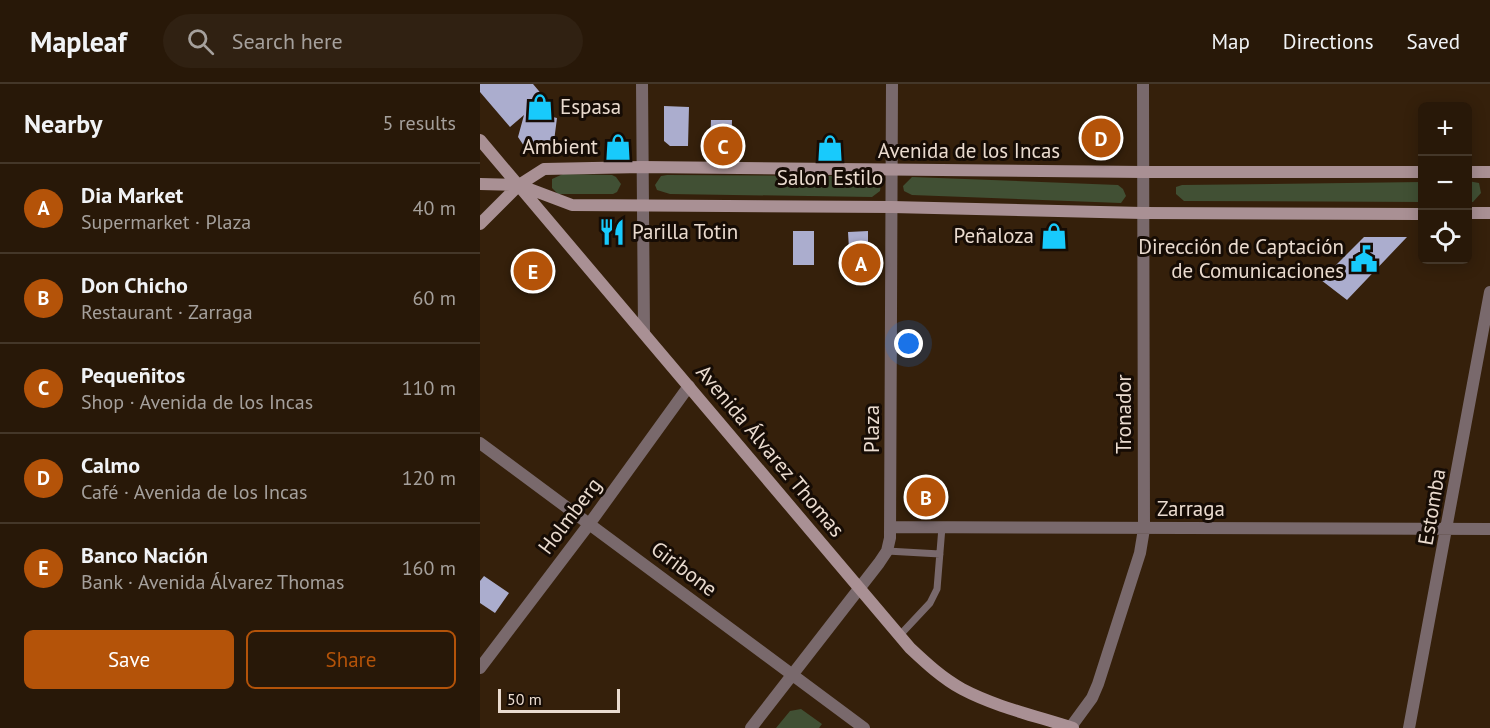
<!DOCTYPE html>
<meta charset="utf-8">
<style>
body{margin:0;font-family:"PT Sans",sans-serif;background:#302112;color:#f1f3f6}
.controls{position:absolute;right:18px;top:18px;display:grid;overflow:hidden;border-radius:9px;box-shadow:0 3px 15px #0003}
.controls button{width:54px;height:54px;display:grid;place-items:center;padding:0;border:0;border-bottom:2px solid #443729;background:#281808;color:#f1f3f6;font:30px sans-serif}
.scale{position:absolute;left:18px;bottom:15px;width:122px;box-sizing:border-box;padding-left:6px;border:3px solid #eadbcf;border-top:0;font-size:16px;line-height:21px;white-space:nowrap;color:#eadbcf;-webkit-text-stroke:4px #160c05;paint-order:stroke}
.you{position:absolute;left:429px;top:260px;width:21px;height:21px;margin:-15px;border:4px solid #fff;border-radius:50%;background:#1a73e8;box-shadow:0 0 0 9px #1a73e833}
.badge{display:grid;place-items:center;width:39px;height:39px;border-radius:50%;background:#b45309;color:#fff;font-size:20px;font-weight:700}
.pin{position:absolute;translate:-50% -50%;border:3px solid #fff;box-shadow:0 2px 6px #0006}
.list{margin:0;padding:0;list-style:none}
h2{display:flex;justify-content:space-between;align-items:center;height:78px;margin:0;padding:0 24px;font-size:26px}
h2 small{font-size:20px;font-weight:400;color:#a5a09c}
.list li{display:grid;grid-template-columns:39px 1fr auto;gap:18px;align-items:center;box-sizing:border-box;height:90px;padding:0 24px;border-top:2px solid #443729}
.list b{display:block;font-size:22px;white-space:nowrap}
.list p{margin:0;font-size:20px;white-space:nowrap;color:#a5a09c}
.list em{font-size:20px;font-style:normal;color:#a5a09c}
.actions{display:flex;gap:12px;padding:18px 24px}
.actions a{flex:1;padding:14px 0;border:2px solid #b45309;border-radius:9px;text-align:center;font-size:21px;color:#b45309}
.actions .main{background:#b45309;color:#fff}
.icon{flex:none;width:33px;height:33px;fill:none;stroke:currentColor;stroke-width:2;stroke-linecap:round;stroke-linejoin:round}
.map{position:relative;flex:none;width:1010px;height:644px;overflow:hidden}
header{display:flex;align-items:center;gap:36px;box-sizing:border-box;height:84px;padding:0 30px;background:#281808;border-bottom:2px solid #443729}
header strong{font-size:28px}
nav{display:flex;gap:33px;margin-inline-start:auto;font-size:21px}
.search{width:420px;height:54px;background:#302112;display:flex;align-items:center;gap:15px;box-sizing:border-box;padding:0 21px;border-radius:33px;color:#a5a09c;font-size:22px}
main{display:flex}
aside{flex:1;background:#281808}
.map>svg:first-child{display:block}
.green{fill:#415034}
.building{fill:#abadce}
.lines{fill:none;stroke-linecap:round;stroke-linejoin:round}
.lane{stroke:#79696c;stroke-width:7}
.street{stroke:#79696c;stroke-width:12}
.secondary{stroke:#a99094;stroke-width:12}
.labels{text-anchor:middle;stroke-width:6;stroke-linejoin:round;paint-order:stroke}
.poi-label{font-size:21px;fill:#eadbcf;stroke:#160c05;text-anchor:end}
.street-label{font-size:21px;fill:#eadbcf;stroke:#160c05}
</style>
<header>
<strong>Mapleaf</strong>
<div class="search"><svg class="icon" aria-label="search" viewBox="0 0 24 24"><circle cx="10" cy="10" r="6"/><path d="M15 15l6 6"/></svg>Search here</div>
<nav><a>Map</a><a>Directions</a><a>Saved</a></nav>
</header>
<main>
<aside>
<h2>Nearby<small>5 results</small></h2>
<ul class="list">
<li><span class="badge">A</span><div><b>Dia Market</b><p>Supermarket · Plaza</p></div><em>40 m</em></li>
<li><span class="badge">B</span><div><b>Don Chicho</b><p>Restaurant · Zarraga</p></div><em>60 m</em></li>
<li><span class="badge">C</span><div><b>Pequeñitos</b><p>Shop · Avenida de los Incas</p></div><em>110 m</em></li>
<li><span class="badge">D</span><div><b>Calmo</b><p>Café · Avenida de los Incas</p></div><em>120 m</em></li>
<li><span class="badge">E</span><div><b>Banco Nación</b><p>Bank · Avenida Álvarez Thomas</p></div><em>160 m</em></li>
</ul>
<div class="actions"><a class="main">Save</a><a>Share</a></div>
</aside>
<div class="map">
<svg width="1010" height="644" viewBox="0 0 1010 644">
<rect width="100%" height="100%" fill="#35200b"/>
<!-- green -->
<path class="green" d="M83,90l49,1 4,2 5,7 -4,8 -4,2h-55l-6,-6v-9z
M187,91l207,1 7,8 -1,7 -8,6 -202,-3 -13,-4 -2,-5 6,-9z
M432,93l206,8 5,4 3,7 -5,7 -209,-8 -8,-4 -1,-5z
M988,97l11,2 2,10 -8,9h-5z
M942,98v20l-238,-1 -8,-7v-7l6,-2z
M321,625l21,15 -3,4h-43l14,-17z"/>
<!-- building -->
<path class="building" d="M0,0h53l11,13 -17,14 30,7 -4,31 -29,-3 -6,-9 6,-22 -14,12 -30,-35z
M184,22l25,1 -1,39h-18l-6,-5z
M231,36h21l-1,30 -21,-1z
M313,147h21v34h-21z
M388,147v18h-19l-1,-17z
M884,153h43l-60,63 -26,-20z
M4,492l25,17 -14,20 -15,-10v-22z"/>
<g class="lines">
<!-- lane -->
<path class="lane" d="M407,467l53,3
M420,551l30,-32 7,-14 5,-62"/>
<!-- street -->
<path class="street" d="M162,0l2,248
M0,359l384,285
M411,443l599,2
M0,584l110,-145 99,-137
M271,644l128,-165 8,-12 3,-13 2,-454
M590,644l22,-30 6,-14 42,-131 4,-24 -1,-445
M929,644l81,-436"/>
<!-- secondary -->
<path class="secondary" d="M0,56l430,508c16,15 32,30 52,41 34,18 74,27 111,39
M988,88h22
M0,100l39,1 53,20 320,2 250,6 280,1
M988,129h22
M0,140l39,-39 25,-16 98,-2 500,5h280"/>
</g>
<!-- icons -->
<defs>
<symbol id="shop-bare" viewBox="-9 -9 18 18"><path d="M-5-2.5h2.3a2.7 3.5 0 0 1 5.4 0H5L5.5 6h-11ZM-1.5-2.5h3a1.5 2.3 0 0 0-3 0Z" fill="#18cafc" stroke="#160c05" stroke-width="2.5" paint-order="stroke"/></symbol>
<symbol id="restaurant-bare" viewBox="-9 -9 18 18"><path d="M-5-6h1v4h1v-4h1v4h1v-4h1v5L-1.5 .5V6h-2V.5L-5-1ZM5-6V6H3V1.5H1.5Q1.5-4 5-6Z" fill="#18cafc" stroke="#160c05" stroke-width="2.5" paint-order="stroke"/></symbol>
<symbol id="civic-bare" viewBox="-9 -9 18 18"><path d="M-.6-6.5H3V-4.5H.6V-3L4-1V1h2V6H-6V1h2V-1L-.6-3ZM-1.2 2.5V6h2.4V2.5Z" fill="#18cafc" stroke="#160c05" stroke-width="2.5" paint-order="stroke"/></symbol>
</defs>
<g fill-rule="evenodd">
<use href="#shop-bare" x="41" y="4" width="38" height="38"/>
<use href="#shop-bare" x="119" y="44" width="38" height="38"/>
<use href="#shop-bare" x="331" y="45" width="38" height="38"/>
<use href="#restaurant-bare" x="113" y="129" width="38" height="38"/>
<use href="#shop-bare" x="555" y="133" width="38" height="38"/>
<use href="#civic-bare" x="865" y="156" width="38" height="38"/>
</g>
<g class="labels">
<!-- poi labels -->
<g class="poi-label">
<text x="80" y="30" text-anchor="start">Espasa</text>
<text x="118" y="70">Ambient</text>
<text x="350" y="101" text-anchor="middle">Salon Estilo</text>
<text x="152" y="155" text-anchor="start">Parilla Totin</text>
<text x="554" y="159">Peñaloza</text>
<text x="864" y="170">Dirección de Captación<tspan x="864" dy="24">de Comunicaciones</tspan></text>
</g>
<!-- street labels -->
<g class="street-label">
<text x="489" y="74">Avenida de los Incas</text>
<text transform="translate(644 330) rotate(-90)" y="7">Tronador</text>
<text transform="translate(392 345) rotate(-90)" y="7">Plaza</text>
<text transform="translate(290 367) rotate(50)" y="7">Avenida Álvarez Thomas</text>
<text transform="translate(952 423) rotate(-80)" y="7">Estomba</text>
<text x="711" y="432">Zarraga</text>
<text transform="translate(90 432) rotate(-53)" y="7">Holmberg</text>
<text transform="translate(204 485) rotate(37)" y="7">Giribone</text>
</g>
</g>
</svg>
<div class="controls">
<button>+</button>
<button>−</button>
<button><svg class="icon" aria-label="locate" viewBox="0 0 24 24"><circle cx="12" cy="12" r="6"/><path d="M12 2v4M12 18v4M2 12h4M18 12h4"/></svg></button>
</div>
<div class="scale">50 m</div>
<div class="you"></div>
<div class="pin badge" style="left:381px;top:179px">A</div>
<div class="pin badge" style="left:446px;top:413px">B</div>
<div class="pin badge" style="left:243px;top:62px">C</div>
<div class="pin badge" style="left:621px;top:54px">D</div>
<div class="pin badge" style="left:53px;top:187px">E</div>
</div>
</main>
